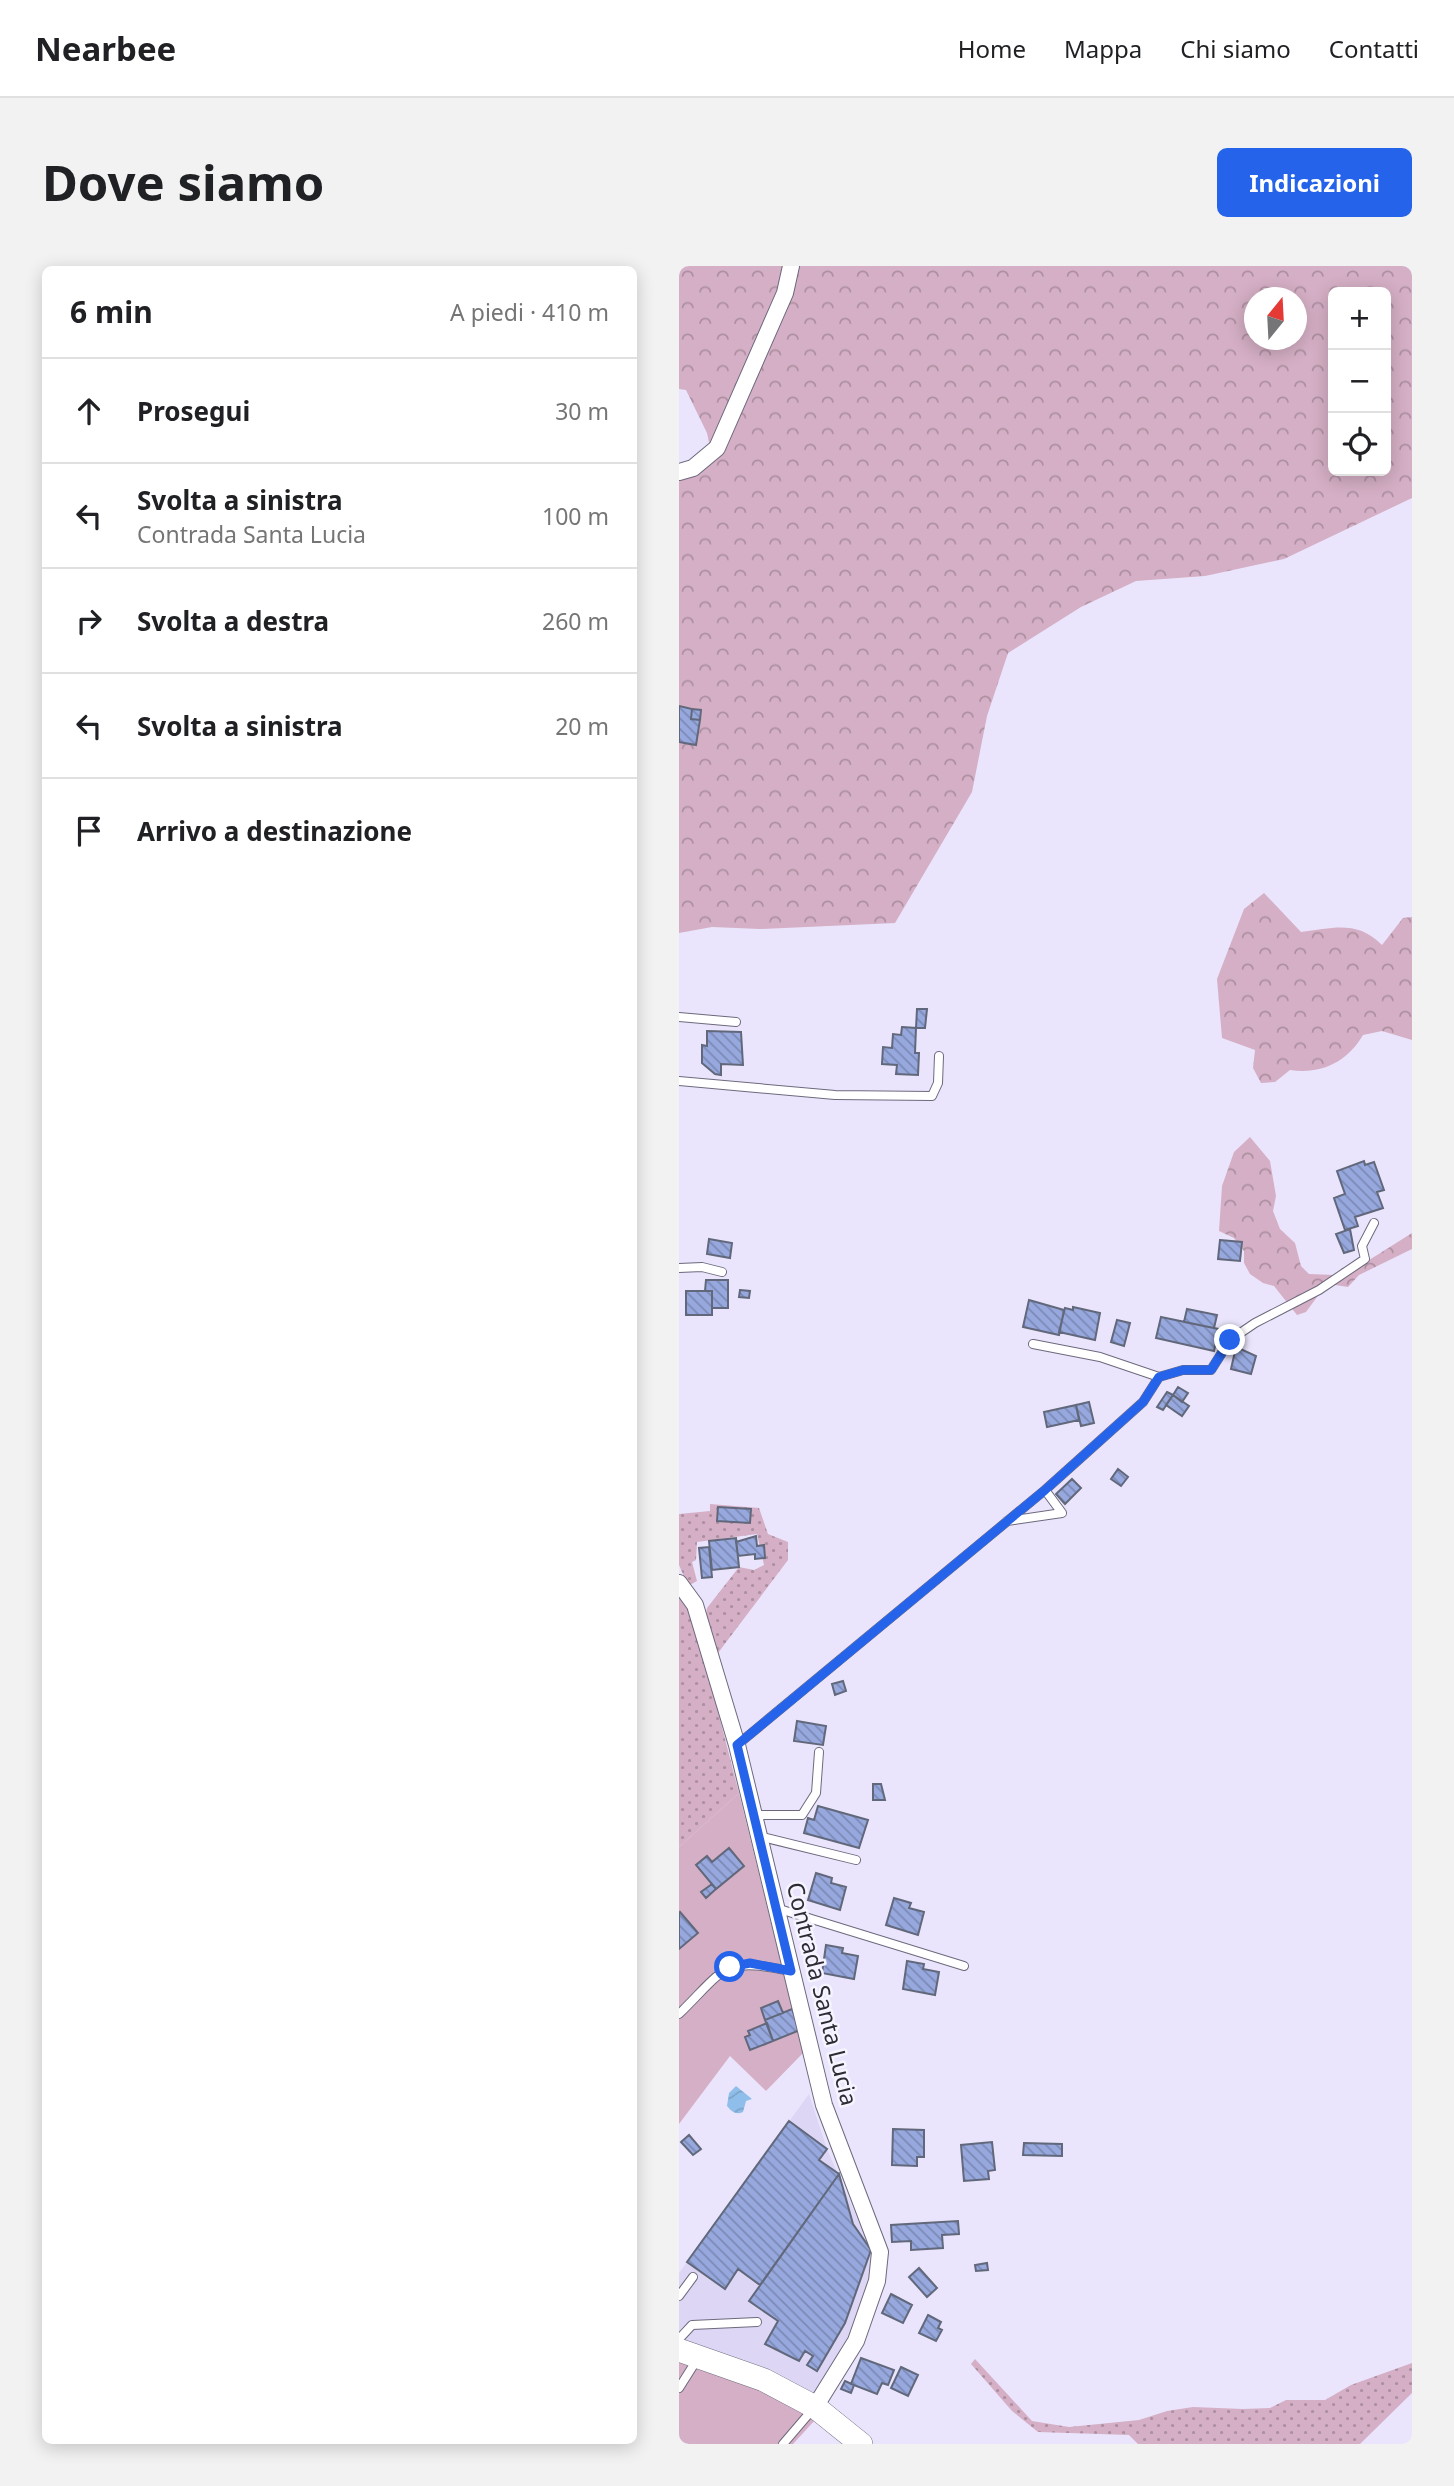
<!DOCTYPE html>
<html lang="it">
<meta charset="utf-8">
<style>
body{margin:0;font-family:"Noto Sans",sans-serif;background:#f2f2f2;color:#202124}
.controls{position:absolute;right:21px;top:21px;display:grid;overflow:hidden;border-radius:10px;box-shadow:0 4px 18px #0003}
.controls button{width:63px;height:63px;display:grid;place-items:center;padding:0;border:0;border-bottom:2px solid #e0e0e0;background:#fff;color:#202124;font:35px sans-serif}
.compass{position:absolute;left:565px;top:21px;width:63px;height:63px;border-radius:50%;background:#fff;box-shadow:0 4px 18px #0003;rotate:18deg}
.stop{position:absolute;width:21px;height:21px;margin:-16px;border:5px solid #2563eb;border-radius:50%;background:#fff}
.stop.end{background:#2563eb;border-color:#fff;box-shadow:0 2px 7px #0008}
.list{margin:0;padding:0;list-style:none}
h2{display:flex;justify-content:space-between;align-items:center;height:91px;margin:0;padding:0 28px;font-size:30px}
h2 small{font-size:23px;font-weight:400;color:#757577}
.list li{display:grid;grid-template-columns:46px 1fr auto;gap:21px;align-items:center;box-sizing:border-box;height:105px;padding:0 28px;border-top:2px solid #e0e0e0}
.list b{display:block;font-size:26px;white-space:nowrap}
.list p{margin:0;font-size:23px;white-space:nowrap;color:#757577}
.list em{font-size:23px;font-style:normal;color:#757577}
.icon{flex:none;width:38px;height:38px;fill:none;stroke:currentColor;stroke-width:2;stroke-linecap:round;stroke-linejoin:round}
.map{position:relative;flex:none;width:733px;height:2178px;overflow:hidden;border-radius:10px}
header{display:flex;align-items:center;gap:42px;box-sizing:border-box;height:98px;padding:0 35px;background:#fff;border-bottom:2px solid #e0e0e0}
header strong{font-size:33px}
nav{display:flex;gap:38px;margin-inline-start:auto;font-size:24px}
.intro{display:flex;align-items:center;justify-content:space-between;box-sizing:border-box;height:168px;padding:0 42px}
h1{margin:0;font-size:49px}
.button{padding:18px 32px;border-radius:10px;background:#2563eb;color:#fff;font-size:24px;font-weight:700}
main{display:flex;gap:42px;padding:0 42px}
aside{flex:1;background:#fff;border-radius:10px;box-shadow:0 4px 18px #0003}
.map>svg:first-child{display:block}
.built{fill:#ddd7f5}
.grass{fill:url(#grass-dots)}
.forest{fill:url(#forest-crowns);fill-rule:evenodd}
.garden{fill:#d5afc5}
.water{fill:url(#water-waves)}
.building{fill:url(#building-back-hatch);stroke:#62687b;stroke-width:2}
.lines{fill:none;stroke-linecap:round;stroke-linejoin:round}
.lane-casing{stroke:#6d697d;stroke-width:10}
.street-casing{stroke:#6d697d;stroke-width:18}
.secondary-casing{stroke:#6d697d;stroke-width:24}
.lane{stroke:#fff;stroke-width:8}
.street{stroke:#fff;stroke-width:16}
.secondary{stroke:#fff;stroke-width:23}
.route{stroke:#2563eb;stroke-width:9}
.labels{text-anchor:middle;stroke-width:5;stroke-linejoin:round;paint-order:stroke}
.street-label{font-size:23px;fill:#2d2b34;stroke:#f6f4fe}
</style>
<header>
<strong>Nearbee</strong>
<nav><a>Home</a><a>Mappa</a><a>Chi siamo</a><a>Contatti</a></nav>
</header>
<div class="intro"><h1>Dove siamo</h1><a class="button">Indicazioni</a></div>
<main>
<aside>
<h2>6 min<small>A piedi · 410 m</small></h2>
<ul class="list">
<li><svg class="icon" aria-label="ahead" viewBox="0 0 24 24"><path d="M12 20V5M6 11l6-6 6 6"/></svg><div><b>Prosegui</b></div><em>30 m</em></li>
<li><svg class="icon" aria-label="left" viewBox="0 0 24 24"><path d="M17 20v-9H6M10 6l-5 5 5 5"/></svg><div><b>Svolta a sinistra</b><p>Contrada Santa Lucia</p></div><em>100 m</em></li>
<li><svg class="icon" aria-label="right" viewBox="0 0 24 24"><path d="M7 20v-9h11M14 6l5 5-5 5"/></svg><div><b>Svolta a destra</b></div><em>260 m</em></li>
<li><svg class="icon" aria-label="left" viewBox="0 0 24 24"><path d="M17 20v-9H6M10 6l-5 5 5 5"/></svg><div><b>Svolta a sinistra</b></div><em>20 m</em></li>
<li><svg class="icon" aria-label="arrive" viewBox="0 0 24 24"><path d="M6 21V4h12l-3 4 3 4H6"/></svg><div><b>Arrivo a destinazione</b></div></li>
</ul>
</aside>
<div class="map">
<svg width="733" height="2178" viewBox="0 0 733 2178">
<defs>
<pattern id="grass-dots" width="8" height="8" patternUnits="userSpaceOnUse" patternTransform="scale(1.75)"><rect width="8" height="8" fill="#d5afc5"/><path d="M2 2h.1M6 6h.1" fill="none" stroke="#ad8fa1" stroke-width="1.8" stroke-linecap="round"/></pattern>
<pattern id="forest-crowns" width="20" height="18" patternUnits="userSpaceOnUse" patternTransform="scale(1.75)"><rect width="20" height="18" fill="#d5afc5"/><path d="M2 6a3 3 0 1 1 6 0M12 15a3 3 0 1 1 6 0" fill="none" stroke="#ad8fa1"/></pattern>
<pattern id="water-waves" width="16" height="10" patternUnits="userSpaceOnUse" patternTransform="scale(1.75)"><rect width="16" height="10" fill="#8fbeea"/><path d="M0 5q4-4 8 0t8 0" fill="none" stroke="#7ca3c9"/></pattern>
<pattern id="building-back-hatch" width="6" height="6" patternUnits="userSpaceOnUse" patternTransform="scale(1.75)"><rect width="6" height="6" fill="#97a8de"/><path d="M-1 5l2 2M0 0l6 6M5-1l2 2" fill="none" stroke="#7c89b5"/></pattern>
</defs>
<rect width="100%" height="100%" fill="#eae5fc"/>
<!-- built -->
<path class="built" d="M130,1828l18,55 44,101 1,19 -16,48 2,3 -46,76 -133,-53v-70z"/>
<!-- grass -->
<path class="grass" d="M31,1238l49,4 9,26 20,8v18l-70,93 -12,-38 1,-7 32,-41 15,3 10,-5 -7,-31 -60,8 -1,18 -4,2 5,19 -9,5 -9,-21v-51l31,-3z
M0,1322l12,19 48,186 -60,54z
M296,2093l57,62 37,6 70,-7 28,-9 26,-4 50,2 27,-1 16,-8h39l26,-15 61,-22v30l-52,51h-222l-9,-9 -91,-3 -26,-21 -41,-47z"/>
<!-- forest -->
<path class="forest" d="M0,0h733v232l-128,61 -79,17 -69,5 -55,26 -73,46 -21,63 -15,76 -77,131 -135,6 -48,-2 -33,6v-455l33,-21 -5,-24 -21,-43 -7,-1zM654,26h53v179h-53zM576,32h42v42h-42z
M585,627l37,39c33,-4 56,-12 81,13l21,-27 9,-1v123l-30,-9 -19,4c-15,26 -41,40 -73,35l-15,12 -14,1 -8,-15 2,-18 -33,-12 -5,-59 27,-70z
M571,871l20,24 6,35 -3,15 7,18 15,14 6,23 8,8 26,1 7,-7 24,-6 46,-29v16l-53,26 -11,12 -13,-2 -19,5 1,7 -11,15 -9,3 -23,-29 -11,-3 -13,-9 -6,-11v-12l-10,-13 -15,-7 3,-45 12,-34z"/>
<!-- garden -->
<path class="garden" d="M60,1527l64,260 -37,38 -36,-35 -51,68v-277z
M0,2095c49,12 94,31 137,58l-23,25h-114z"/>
<!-- water -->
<path class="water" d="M57,1820l16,13 -6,2 -3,11c-7,3 -11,0 -16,-6l2,-13z"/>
<!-- building -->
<path class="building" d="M0,440l13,3 -1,10 9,1 -4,25 -17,-3z
M13,443l9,1 -1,10 -9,-1z
M238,743h10l-2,19h-9z
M223,761l14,1 -1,25h4l-1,22 -22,-1 1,-9 -15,-1 1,-17 9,1 1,-14 8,1z
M28,765l34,1 2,33 -22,-1v11l-6,-1 -13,-11v-18l5,1z
M685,895l1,4 9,-3 10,28 -7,2 6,16 -28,9 3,9 -13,4 -11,-32 11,-4 -8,-23z
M671,963l4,21 -10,3 -8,-19z
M30,973l23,4 -2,15 -23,-4z
M541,974l22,2 -2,19 -22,-2z
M27,1014h22v28h-16v-17h-7z
M61,1024l10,1 -1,7 -10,-1z
M7,1025h26v24h-26z
M350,1034l35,10 -5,25 -36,-8z
M394,1041l27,6 -5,27 -36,-8 6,-24 8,2z
M508,1043l30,6 -3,13 -30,-6z
M482,1051l58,12 -5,22 -58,-13z
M438,1054l13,3 -6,23 -13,-4z
M557,1081l20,9 -5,18 -20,-5z
M499,1121l10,6 -6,9 -9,-7z
M488,1126l6,3 -10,15 -6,-3z
M494,1129l16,11 -7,10 -16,-11z
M410,1136l5,21 -13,3 -5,-21z
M397,1139l3,15 -32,7 -3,-15z
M439,1203l10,8 -7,9 -10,-7z
M393,1213l9,9 -16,16 -9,-10z
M39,1241l33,2 -1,14 -33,-2z
M77,1270l1,10 7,-1 1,13 -10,1v-5l-17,2 -2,-14z
M57,1272l3,29 -27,3 -3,-29z
M30,1281l3,30 -10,1 -3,-30z
M164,1415l3,10 -11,4 -3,-11z
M118,1455l29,5 -3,19 -29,-4z
M194,1518h8l4,16h-12z
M139,1540l50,14 -9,28 -55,-15 4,-15 6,2z
M50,1582l15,18 -28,23 -20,-24 11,-9 5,6z
M137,1607l16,5 -1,5 15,4 -6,23 -32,-10z
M33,1618l4,5 -10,9 -5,-6z
M215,1632l17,5 -2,5 15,4 -6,23 -32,-10z
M1,1646l18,21 -19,16v-35z
M147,1679l17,3 -1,5 16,3 -4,23 -32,-6z
M228,1695l17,3 -1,5 16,3 -4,23 -32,-6z
M99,1735l5,12 -18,7 -4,-12z
M113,1743l8,21 -27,11 -8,-21z
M88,1757l6,18 -23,9 -5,-13 5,-2 -2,-4z
M110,1855l38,28 -8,11 20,14 -79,111 -22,-16 -13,20 -38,-27z
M214,1863l31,1v27h-7v9l-25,-1z
M10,1869l12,14 -8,6 -12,-13z
M313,1876l3,28 -7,1 1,8 -25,2 -3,-36z
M345,1877l38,1v12l-39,-1z
M160,1908l14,50 18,26 -26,73 -28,48 -10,-6 6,-9 -8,-5 -6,10 -34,-17 13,-23 -29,-20z
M279,1955l1,13 -17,1 1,13 -32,2v-9l-19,1 -1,-17z
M308,1997l1,7 -12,1 -1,-6z
M240,2002l18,20 -10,9 -18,-20z
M212,2028l21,11 -9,18 -21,-10z
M249,2049l13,7 -3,6 4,2 -6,11 -17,-8z
M182,2092l33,12 -6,15 -6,-2 -5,11 -26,-10z
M222,2101l17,8 -10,21 -17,-8z
M166,2115l9,4 -3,8 -10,-4z"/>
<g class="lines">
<defs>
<path id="lane" d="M0,751l57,5
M0,815l156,14 97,1 6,-13 1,-27
M0,1002l23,-1 20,5
M354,1078l67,13 59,20
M328,1255l55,-8 -17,-23
M58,1479l308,-255 98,-88 16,-25 24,-7h28l19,-30 25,-17 64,-33 46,-31 -3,-13 12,-23
M73,1549h50l14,-22 3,-41
M79,1570l98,24
M97,1642l188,58
M0,1748c47,-46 42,-57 112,-43
M0,2030l14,-19
M0,2073l13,-14 65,-3
M0,2122l19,-30
M104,2178l30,-35"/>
<path id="street" d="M0,206l14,-4 24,-20 68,-155 6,-27
M0,1317l16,22 42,140 87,360 56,147 -3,29 -21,60 -41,66"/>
<path id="secondary" d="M0,2084l85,30 51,27 46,37"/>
</defs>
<!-- lane casing -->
<use href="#lane" class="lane-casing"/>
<!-- street casing -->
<use href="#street" class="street-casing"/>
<!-- secondary casing -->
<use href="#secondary" class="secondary-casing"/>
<!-- lane -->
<use href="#lane" class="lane"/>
<!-- street -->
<use href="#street" class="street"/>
<!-- secondary -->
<use href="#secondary" class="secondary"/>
</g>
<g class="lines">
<!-- route -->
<path class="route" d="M51,1701l20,-4 41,8 -54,-226 308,-255 98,-88 16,-25 24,-7h28l19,-30"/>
</g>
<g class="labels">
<!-- street labels -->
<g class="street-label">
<text transform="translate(143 1728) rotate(76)" y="8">Contrada Santa Lucia</text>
</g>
</g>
</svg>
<div class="controls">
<button>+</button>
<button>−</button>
<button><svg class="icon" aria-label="locate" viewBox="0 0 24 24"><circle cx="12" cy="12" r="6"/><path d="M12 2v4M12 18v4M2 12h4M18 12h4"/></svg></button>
</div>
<svg class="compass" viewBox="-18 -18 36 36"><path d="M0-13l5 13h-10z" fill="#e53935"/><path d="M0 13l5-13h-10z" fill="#757577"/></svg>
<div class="stop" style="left:51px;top:1701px"></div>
<div class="stop end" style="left:551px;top:1074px"></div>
</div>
</main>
